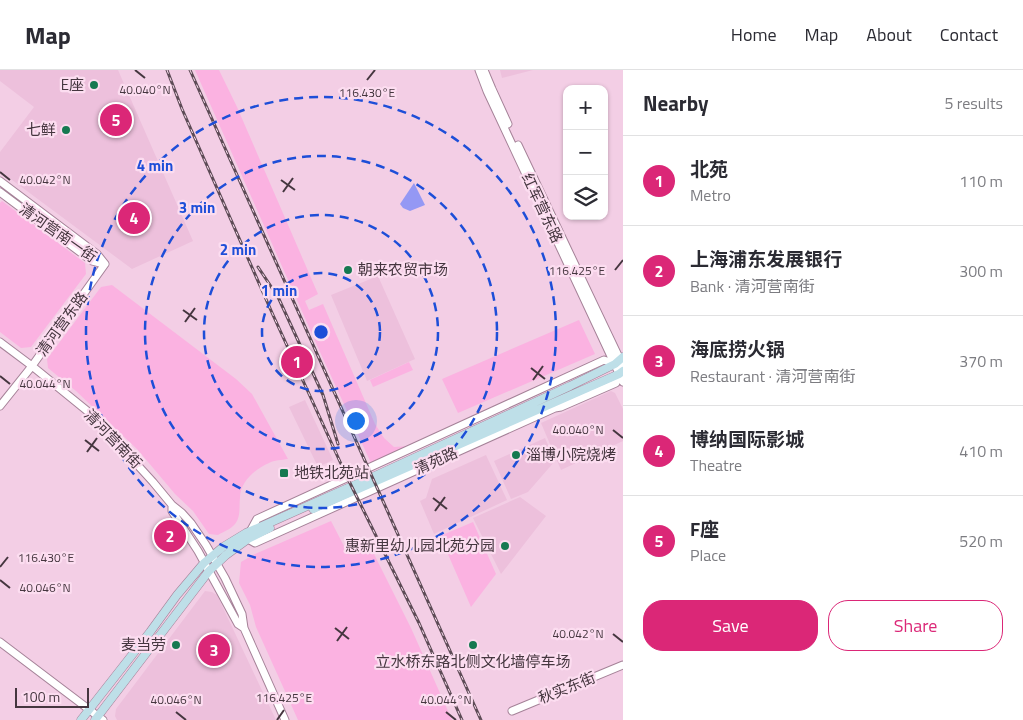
<!DOCTYPE html>
<meta charset="utf-8">
<style>
body{margin:0;font-family:"Titillium Web","Noto Sans SC",sans-serif;background:#f7f7f7;color:#2b2b33}
.controls{position:absolute;right:15px;top:15px;display:grid;overflow:hidden;border-radius:10px;box-shadow:0 1px 4px #0004}
.controls button{width:45px;height:45px;display:grid;place-items:center;padding:0;border:0;border-bottom:1px solid #e1e1e2;background:#fff;color:#2b2b33;font:25px sans-serif}
.scale{position:absolute;left:15px;bottom:12px;width:74px;box-sizing:border-box;padding-left:5px;border:2px solid #45363f;border-top:0;font-size:14px;line-height:18px;white-space:nowrap;color:#45363f;-webkit-text-stroke:4px #fcddf0;paint-order:stroke}
.you{position:absolute;left:355px;top:350px;width:18px;height:18px;margin:-12px;border:4px solid #fff;border-radius:50%;background:#1a73e8;box-shadow:0 0 0 8px #1a73e833}
.badge{display:grid;place-items:center;width:32px;height:32px;border-radius:50%;background:#db2777;color:#fff;font-size:16px;font-weight:700}
.pin{position:absolute;translate:-50% -50%;border:2px solid #fff;box-shadow:0 1px 5px #0006}
.list{margin:0;padding:0;list-style:none}
h2{display:flex;justify-content:space-between;align-items:center;height:65px;margin:0;padding:0 20px;font-size:21px}
h2 small{font-size:16px;font-weight:400;color:#7c7c81}
.list li{display:grid;grid-template-columns:32px 1fr auto;gap:15px;align-items:center;box-sizing:border-box;height:90px;padding:0 20px;border-top:1px solid #e1e1e2}
.list b{display:block;font-size:19px;white-space:nowrap}
.list p{margin:0;font-size:16px;white-space:nowrap;color:#7c7c81}
.list em{font-size:16px;font-style:normal;color:#7c7c81}
.actions{display:flex;gap:10px;padding:15px 20px}
.actions a{flex:1;padding:11px 0;border:1px solid #db2777;border-radius:20px;text-align:center;font-size:18px;color:#db2777}
.actions .main{background:#db2777;color:#fff}
.icon{flex:none;width:28px;height:28px;fill:none;stroke:currentColor;stroke-width:2;stroke-linecap:round;stroke-linejoin:round}
.map{position:relative;flex:none;width:623px;height:650px;overflow:hidden}
header{display:flex;align-items:center;gap:30px;box-sizing:border-box;height:70px;padding:0 25px;background:#fff;border-bottom:1px solid #e1e1e2}
header strong{font-size:24px}
nav{display:flex;gap:28px;margin-inline-start:auto;font-size:18px}
main{display:flex}
aside{flex:1;background:#fff}
.map>svg:first-child{display:block}
.built{fill:#edc0dc}
.green{fill:#fbb2e1}
.water{fill:#9498f4}
.lines{fill:none;stroke-linecap:round;stroke-linejoin:round}
.tertiary-casing{stroke:#a58298;stroke-width:9}
.secondary-casing{stroke:#a58298;stroke-width:9}
.tertiary{stroke:#fff;stroke-width:7}
.secondary{stroke:#bedfe8;stroke-width:8}
.rail-casing{stroke:#5d4b56;stroke-width:3}
.rail{stroke:#fcddf0;stroke-width:1;stroke-dasharray:4;stroke-linecap:butt}
.ticks{fill:none;stroke:#45363f;stroke-width:2}
.ring{fill:none;stroke:#1d4ed8;stroke-width:2.5;stroke-dasharray:9 6}
.poi-dot{fill:#167951;stroke:#fcddf0;stroke-width:2}
.labels{text-anchor:middle;stroke-width:4.5;stroke-linejoin:round;paint-order:stroke}
.poi-label{font-size:15px;fill:#45363f;stroke:#fcddf0;text-anchor:end}
.street-label{font-size:15px;fill:#45363f;stroke:#fcddf0}
.ticks-label{font-size:12px;text-anchor:middle;fill:#45363f;stroke:#fcddf0;stroke-width:4.5;stroke-linejoin:round;paint-order:stroke}
.centre{fill:#1d4ed8;stroke:#fcddf0;stroke-width:2.5}
.ring-label{font-size:15px;text-anchor:middle;font-weight:bold;fill:#1d4ed8;stroke:#fcddf0;stroke-width:4.5;stroke-linejoin:round;paint-order:stroke}
</style>
<header>
<strong>Map</strong>
<nav><a>Home</a><a>Map</a><a>About</a><a>Contact</a></nav>
</header>
<main>
<div class="map">
<svg width="623" height="650" viewBox="0 0 623 650">
<rect width="100%" height="100%" fill="#f3cee5"/>
<!-- built -->
<path class="built" d="M0,0h118l75,171 -61,28 -132,-98v-19l34,-45 -34,-26z
M500,0h33l-31,8z
M378,206l37,83 -48,22 -36,-86z
M611,321l4,2 8,16v32l-62,29 -20,-47z
M305,330l28,60 -15,7 -29,-60z
M545,368l10,23 -27,31 -17,7 -17,-38z
M486,385l21,45 -73,34 -14,-33 6,-3 6,-19z
M520,427l26,19 -45,58 -28,-56z
M205,521l7,1 5,3 59,125h-159l-2,-4 1,-7z"/>
<!-- green -->
<path class="green" d="M195,0h24l18,37 81,187 -13,7 4,9 14,-6 52,120 9,14 10,9 16,-1 -39,17 -51,-111z
M2,131l83,62 1,11 -55,73 -10,1 -21,-16v-129z
M112,215l124,94 16,15 36,65c-6,1 -14,1 -19,4 -14,6 -29,19 -29,35 -1,8 1,19 -5,26 -4,5 -12,8 -17,11l-9,-1 -16,-23 -18,-17 -37,-44 -62,-59 -28,-23 -1,-9 54,-72z
M579,250l16,34 -137,59 -16,-34z
M409,292l4,8 -40,17 -3,-7z
M331,451l15,29 21,-10 44,88 41,92h-154l-42,-93 -6,-22 -11,-22 2,-21 14,-8z
M473,452l23,52 -25,33 -31,-71z"/>
<!-- water -->
<path class="water" d="M414,113l11,22 -15,6 -7,-3 -3,-4z"/>
<g class="lines">
<defs>
<path id="tertiary" d="M479,0l8,21 136,291
M484,0l8,19 16,35
M518,75l105,221
M0,111l97,73 8,10
M0,122l92,69 12,3
M0,272l32,24 59,48 62,68 19,23 10,8 9,10 15,22 19,33 17,36 2,14 41,92
M0,336l32,-40 73,-102
M172,435v6l26,40 40,73 6,4
M251,460l6,-11 347,-159 11,4
M248,469l7,4 300,-135 6,-1 55,-24 3,-9
M0,572l103,78
M512,641l111,-46"/>
<path id="secondary" d="M313,439l306,-135 4,-3
M81,650l69,-88 27,-37 27,-32 19,-16 23,-14 23,-10 108,-48 193,-89 45,-22 8,-7
M95,650l114,-149 17,-16 22,-16 22,-11"/>
</defs>
<!-- tertiary casing -->
<use href="#tertiary" class="tertiary-casing"/>
<!-- secondary casing -->
<use href="#secondary" class="secondary-casing"/>
<!-- tertiary -->
<use href="#tertiary" class="tertiary"/>
<!-- secondary -->
<use href="#secondary" class="secondary"/>
<defs>
<path id="rail" d="M167,0l15,39 91,206 74,162 72,146 43,97
M190,0l291,650
M258,197l20,30 6,13 39,85 15,49"/>
</defs>
<!-- rail casing -->
<use href="#rail" class="rail-casing"/>
<!-- rail -->
<use href="#rail" class="rail"/>
</g>
<!-- ticks -->
<path class="ticks" d="M135,0l10,8M367,10l8,-10M0,102l10,8M281,110l14,10M283,122l10,-14M615,200l8,-10M183,240l14,10M185,252l10,-14M531,298l14,11M0,306l10,8M533,310l10,-14M613,360l10,8M85,370l14,11M87,382l10,-14M433,428l14,11M435,441l10,-14M0,497l8,-10M0,510l10,8M335,558l14,11M613,564l10,8M337,571l10,-14M176,642l10,8M446,642l10,8M277,650l7,-10"/>
<!-- distance rings -->
<g class="ring">
<circle cx="321" cy="262" r="59"/>
<circle cx="321" cy="262" r="117"/>
<circle cx="321" cy="262" r="176"/>
<circle cx="321" cy="262" r="235"/>
</g>
<!-- markers -->
<g class="poi-dot">
<circle cx="94" cy="15" r="5"/>
<circle cx="66" cy="60" r="5"/>
<circle cx="348" cy="200" r="5"/>
<circle cx="516" cy="385" r="5"/>
<rect x="279" y="398" width="10" height="10" rx="2.5"/>
<circle cx="505" cy="476" r="5"/>
<circle cx="176" cy="575" r="5"/>
<circle cx="473" cy="575" r="5"/>
</g>
<g class="labels">
<!-- poi labels -->
<g class="poi-label">
<text x="84" y="20">E座</text>
<text x="56" y="65">七鲜</text>
<text x="358" y="205" text-anchor="start">朝来农贸市场</text>
<text x="526" y="390" text-anchor="start">淄博小院烧烤</text>
<text x="294" y="408" text-anchor="start">地铁北苑站</text>
<text x="495" y="481">惠新里幼儿园北苑分园</text>
<text x="166" y="580">麦当劳</text>
<text x="473" y="597" text-anchor="middle">立水桥东路北侧文化墙停车场</text>
</g>
<!-- street labels -->
<g class="street-label">
<text transform="translate(542 138) rotate(65)" y="5">红军营东路</text>
<text transform="translate(58 163) rotate(35)" y="5">清河营南一街</text>
<text transform="translate(62 254) rotate(-54)" y="5">清河营东路</text>
<text transform="translate(113 369) rotate(46)" y="5">清河营南街</text>
<text transform="translate(436 391) rotate(-24)" y="5">清苑路</text>
<text transform="translate(567 618) rotate(-22)" y="5">秋实东街</text>
</g>
</g>
<g class="ticks-label">
<text x="145" y="24">40.040°N</text>
<text x="367" y="27">116.430°E</text>
<text x="45" y="114">40.042°N</text>
<text x="577" y="205">116.425°E</text>
<text x="45" y="318">40.044°N</text>
<text x="578" y="364">40.040°N</text>
<text x="46" y="492">116.430°E</text>
<text x="45" y="522">40.046°N</text>
<text x="578" y="568">40.042°N</text>
<text x="284" y="632">116.425°E</text>
<text x="176" y="634">40.046°N</text>
<text x="446" y="634">40.044°N</text>
</g>
<circle cx="321" cy="262" r="8" class="centre"/>
<g class="ring-label">
<text x="155" y="101">4 min</text>
<text x="197" y="143">3 min</text>
<text x="238" y="185">2 min</text>
<text x="279" y="226">1 min</text>
</g>
</svg>
<div class="controls">
<button>+</button>
<button>−</button>
<button><svg class="icon" aria-label="layers" viewBox="0 0 24 24"><path d="M12 4l9 5-9 5-9-5zM3 14l9 5 9-5"/></svg></button>
</div>
<div class="scale">100 m</div>
<div class="you"></div>
<div class="pin badge" style="left:297px;top:292px">1</div>
<div class="pin badge" style="left:170px;top:466px">2</div>
<div class="pin badge" style="left:214px;top:580px">3</div>
<div class="pin badge" style="left:134px;top:148px">4</div>
<div class="pin badge" style="left:116px;top:50px">5</div>
</div>
<aside>
<h2>Nearby<small>5 results</small></h2>
<ul class="list">
<li><span class="badge">1</span><div><b>北苑</b><p>Metro</p></div><em>110 m</em></li>
<li><span class="badge">2</span><div><b>上海浦东发展银行</b><p>Bank · 清河营南街</p></div><em>300 m</em></li>
<li><span class="badge">3</span><div><b>海底捞火锅</b><p>Restaurant · 清河营南街</p></div><em>370 m</em></li>
<li><span class="badge">4</span><div><b>博纳国际影城</b><p>Theatre</p></div><em>410 m</em></li>
<li><span class="badge">5</span><div><b>F座</b><p>Place</p></div><em>520 m</em></li>
</ul>
<div class="actions"><a class="main">Save</a><a>Share</a></div>
</aside>
</main>
